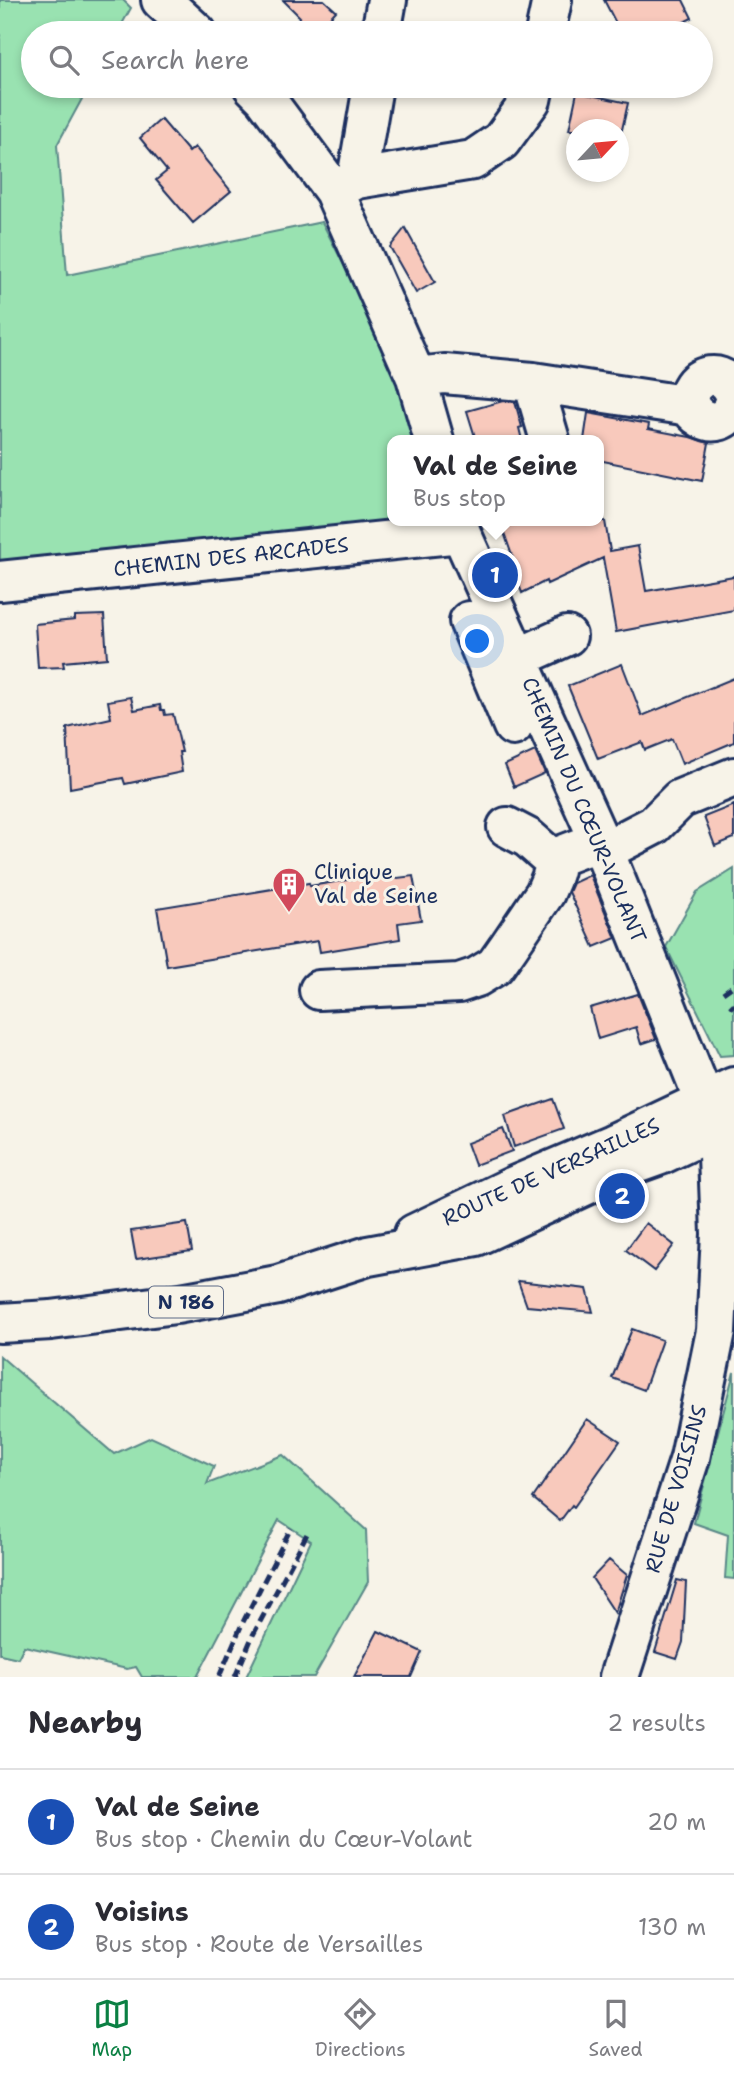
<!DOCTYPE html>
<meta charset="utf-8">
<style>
body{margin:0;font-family:"Shantell Sans",sans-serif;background:#f2f2f3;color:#2b2b33}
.compass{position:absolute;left:566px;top:119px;width:63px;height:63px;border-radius:50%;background:#fff;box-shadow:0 4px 10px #0003;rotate:64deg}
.you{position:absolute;left:478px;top:642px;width:24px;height:24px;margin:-18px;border:5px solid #fff;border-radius:50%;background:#1a73e8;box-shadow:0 0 0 10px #1a73e833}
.badge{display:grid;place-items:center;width:46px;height:46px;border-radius:50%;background:#0b8043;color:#fff;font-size:23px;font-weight:700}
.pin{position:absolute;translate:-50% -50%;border:4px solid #fff;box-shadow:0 2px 7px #0006}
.popup{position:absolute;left:387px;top:435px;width:217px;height:91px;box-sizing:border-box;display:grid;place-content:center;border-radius:14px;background:#fff;filter:drop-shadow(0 2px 5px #0005);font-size:23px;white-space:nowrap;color:#7c7c81}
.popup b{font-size:26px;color:#2b2b33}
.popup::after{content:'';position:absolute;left:50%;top:100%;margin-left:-14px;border:14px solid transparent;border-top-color:#fff}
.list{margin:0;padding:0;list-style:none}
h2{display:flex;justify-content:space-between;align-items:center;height:91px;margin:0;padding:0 28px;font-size:30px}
h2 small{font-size:23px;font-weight:400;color:#7c7c81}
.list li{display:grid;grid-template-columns:46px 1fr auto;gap:21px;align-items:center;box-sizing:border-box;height:105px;padding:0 28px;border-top:2px solid #e1e1e2}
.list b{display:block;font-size:26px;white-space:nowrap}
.list p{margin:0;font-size:23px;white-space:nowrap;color:#7c7c81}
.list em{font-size:23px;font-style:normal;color:#7c7c81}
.icon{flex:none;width:38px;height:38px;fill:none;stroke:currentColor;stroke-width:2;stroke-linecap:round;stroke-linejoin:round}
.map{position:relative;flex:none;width:734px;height:1677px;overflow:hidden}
.search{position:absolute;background:#fff;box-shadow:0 4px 10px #0003;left:21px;right:21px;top:21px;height:77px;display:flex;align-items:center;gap:18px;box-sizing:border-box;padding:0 24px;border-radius:38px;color:#7c7c81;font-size:26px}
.sheet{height:301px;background:#fff}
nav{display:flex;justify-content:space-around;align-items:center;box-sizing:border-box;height:98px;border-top:2px solid #e1e1e2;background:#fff;font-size:19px;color:#7c7c81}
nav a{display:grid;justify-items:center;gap:4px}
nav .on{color:#0b8043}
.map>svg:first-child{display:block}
.green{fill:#99e2b1;stroke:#5a8888;stroke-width:2}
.building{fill:#f8c9bc;stroke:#1b2f5e;stroke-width:2}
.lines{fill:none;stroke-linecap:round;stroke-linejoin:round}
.minor-casing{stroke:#1b2f5e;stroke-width:44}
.major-casing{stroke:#1b2f5e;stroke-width:44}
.minor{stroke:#f7f3e8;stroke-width:38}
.major{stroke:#f7f3e8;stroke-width:38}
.rail{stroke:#1b2f5e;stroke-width:5;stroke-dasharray:10 5;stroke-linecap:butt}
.labels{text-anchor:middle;stroke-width:6;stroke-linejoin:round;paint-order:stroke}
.shield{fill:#f7f3e8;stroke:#5d6a87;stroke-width:2}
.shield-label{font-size:19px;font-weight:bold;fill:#1b2f5e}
.street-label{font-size:21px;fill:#1b2f5e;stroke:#f7f3e8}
.poi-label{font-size:21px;fill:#1b2f5e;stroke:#f7f3e8;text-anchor:start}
</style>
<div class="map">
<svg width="734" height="1677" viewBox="0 0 734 1677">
<rect width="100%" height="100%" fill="#f7f3e8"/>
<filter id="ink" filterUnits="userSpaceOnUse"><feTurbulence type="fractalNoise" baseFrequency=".0143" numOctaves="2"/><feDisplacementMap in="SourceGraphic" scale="14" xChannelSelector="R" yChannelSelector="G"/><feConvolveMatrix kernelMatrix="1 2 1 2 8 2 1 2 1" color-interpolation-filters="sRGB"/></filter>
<g filter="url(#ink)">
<!-- green -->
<path class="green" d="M0,0h123l8,8 -14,25h-84v53h56l-32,59 10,130 255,-53 83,163 16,55h-29v81h52l-444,45z
M734,869v186l-14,1 -54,-109 31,-55z
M0,1356l114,98 37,-17 63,29 -7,18 76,-29 83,75 2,52 -54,95h-68l65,-136 -32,-21 -82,157h-55l-6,-10 -9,2 -103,-23 -6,12 -18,-4z
M734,1372v207l-9,-1 3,-43 -34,-12z"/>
<!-- building -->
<path class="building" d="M283,0h41l12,11 -21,22h-31l16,-16z
M604,0h79l9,18 -31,15h-40z
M577,92l51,11 -7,31 -2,-1v-3h-50z
M161,119l28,33 6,-5 36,44 -38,32 -37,-43 11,-9 -27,-33z
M405,228l30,54 -19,11 -26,-46z
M503,401l12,1 7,25 -3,1 3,12h-46l-9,-29z
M588,413l61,11 -1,5 42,8 19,6 -7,38 -104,-21v-20h-14z
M500,521h105l5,30 28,-5 8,45 88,-15v34l-118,22 -13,-74 -56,26 -1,-3 -24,12 -9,-25 3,-1z
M104,615l3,43 -44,4 1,5 -26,1 -3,-44 40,-4v-4z
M622,664l20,52 92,-38v64l-52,22 -10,-25 -27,11 -3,-8 -44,17 -30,-73z
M131,697l3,13 26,-5 1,5h3l1,5 8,-1 9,38h-3l3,20 -57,12 -2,-6 -53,10 -3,-60 44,-10 -3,-17z
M535,751l10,22 -31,14 -9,-22z
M734,805v33l-19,8 -11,-29z
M389,873l1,6 23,-3 8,44 -23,3 2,16 -80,13 -2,-11 -151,25 -10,-58 152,-25 1,3z
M590,875l26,63 -22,9 -25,-55 4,-9z
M638,994l18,45 -15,5 -5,-17 -38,12 -8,-31z
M553,1099l11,30 -50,18 -9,-31z
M503,1129l9,22 -37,14 -8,-22z
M187,1223l5,28 -56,8 -5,-28z
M646,1223l28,22 -20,26 -28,-21z
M518,1281l69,8 6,23 -66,-6z
M632,1329l30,11 -18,50 -32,-12z
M587,1419l33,22 -46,66 -2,-2 -12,16 -27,-23z
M609,1560l18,15 -12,38 -23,-35z
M677,1580l9,2 -3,60 -6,17 -22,-7z
M378,1631l44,21 -11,25h-57z"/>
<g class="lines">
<defs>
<path id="minor" d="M161,0l36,33
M381,33l6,-33
M545,33l7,-33
M253,86l12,12 69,93 82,186 18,63
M357,179l16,-93
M334,191l23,-12 116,-19 28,-19 30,-41 3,-14
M416,377l28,-3 89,8 157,24
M533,382l17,58
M734,392c-4,-9 -11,-16 -21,-16 -8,0 -15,3 -20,10 -18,26 27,54 41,19
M458,521l3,12 143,318 101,251
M0,581l461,-48
M469,621l44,105
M518,658l49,-22
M507,827l21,11 24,21
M604,851l50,-26 26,-26 54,-22
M319,990l140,-7 18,-6 18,-11 14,-20 36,-53 6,-14 3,-9 -2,-11 47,-18
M619,1677l71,-219 26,-127 5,-97 -4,-105"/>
<path id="major" d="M414,1234l100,-48 99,-42 121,-57
M0,1323l51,-3 125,-16 102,-19 90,-29 108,-20 145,-67 39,-14 74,-35"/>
</defs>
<!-- minor casing -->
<use href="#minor" class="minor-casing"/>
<!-- major casing -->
<use href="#major" class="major-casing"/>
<!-- minor -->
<use href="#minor" class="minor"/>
<!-- major -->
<use href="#major" class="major"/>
<!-- rail -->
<path class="rail" d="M723,993l11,-8
M730,1008l4,-4
M219,1677l23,-53 49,-96
M235,1677l18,-42 55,-103"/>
</g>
</g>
<!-- icons -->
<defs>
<symbol id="building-pin" viewBox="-11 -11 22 30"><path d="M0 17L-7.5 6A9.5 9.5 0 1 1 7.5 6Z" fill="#d1495b" stroke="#f7f3e8"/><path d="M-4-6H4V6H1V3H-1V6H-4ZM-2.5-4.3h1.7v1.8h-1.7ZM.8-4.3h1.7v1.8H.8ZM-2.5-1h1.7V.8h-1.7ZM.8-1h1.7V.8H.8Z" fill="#fff"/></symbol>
</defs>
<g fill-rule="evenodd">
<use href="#building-pin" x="270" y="865" width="38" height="52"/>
</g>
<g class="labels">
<!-- shield labels -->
<rect class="shield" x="149" y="1286.5" width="74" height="31" rx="5"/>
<g class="shield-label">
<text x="186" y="1309">N 186</text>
</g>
<!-- street labels -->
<g class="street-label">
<text transform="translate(231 557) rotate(-6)" y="7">CHEMIN DES ARCADES</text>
<text transform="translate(584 810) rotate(67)" y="7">CHEMIN DU CŒUR-VOLANT</text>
<text transform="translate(551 1172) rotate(-24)" y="7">ROUTE DE VERSAILLES</text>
<text transform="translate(676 1489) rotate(-74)" y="7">RUE DE VOISINS</text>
</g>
<!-- poi labels -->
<g class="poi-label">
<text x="314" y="879">Clinique<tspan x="314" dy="24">Val de Seine</tspan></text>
</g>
</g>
</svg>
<svg class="compass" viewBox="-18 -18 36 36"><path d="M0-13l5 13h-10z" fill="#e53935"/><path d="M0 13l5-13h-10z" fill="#7c7c81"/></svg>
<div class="you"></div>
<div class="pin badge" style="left:495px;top:575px;background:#1a4fb4">1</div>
<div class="popup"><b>Val de Seine</b>Bus stop</div>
<div class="pin badge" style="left:622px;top:1196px;background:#1a4fb4">2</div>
<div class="search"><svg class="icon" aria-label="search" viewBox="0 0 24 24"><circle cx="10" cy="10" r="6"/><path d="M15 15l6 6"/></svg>Search here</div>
</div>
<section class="sheet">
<h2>Nearby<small>2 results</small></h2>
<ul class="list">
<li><span class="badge" style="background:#1a4fb4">1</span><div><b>Val de Seine</b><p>Bus stop · Chemin du Cœur-Volant</p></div><em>20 m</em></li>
<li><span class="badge" style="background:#1a4fb4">2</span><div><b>Voisins</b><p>Bus stop · Route de Versailles</p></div><em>130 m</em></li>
</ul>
</section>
<nav>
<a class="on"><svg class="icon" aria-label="map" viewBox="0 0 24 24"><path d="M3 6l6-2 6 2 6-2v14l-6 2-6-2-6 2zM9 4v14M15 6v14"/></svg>Map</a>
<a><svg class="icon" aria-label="directions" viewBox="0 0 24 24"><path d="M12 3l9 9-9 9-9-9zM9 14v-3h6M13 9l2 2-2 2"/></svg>Directions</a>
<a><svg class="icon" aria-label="saved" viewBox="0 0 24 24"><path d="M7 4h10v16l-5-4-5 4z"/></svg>Saved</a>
</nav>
